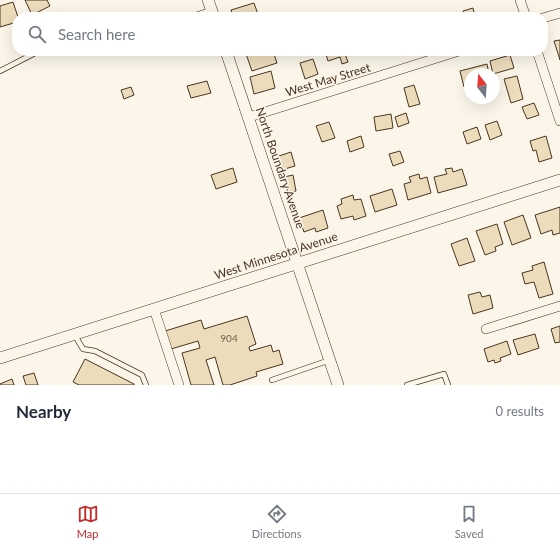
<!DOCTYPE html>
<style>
body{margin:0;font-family:Lato,sans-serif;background:#f6f6f7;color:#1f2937}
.compass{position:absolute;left:464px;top:68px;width:36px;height:36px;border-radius:50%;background:#fff;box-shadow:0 4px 16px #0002;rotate:343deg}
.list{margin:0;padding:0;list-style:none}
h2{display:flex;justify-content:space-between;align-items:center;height:52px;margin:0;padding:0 16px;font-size:17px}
h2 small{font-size:13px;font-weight:400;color:#747a83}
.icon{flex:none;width:22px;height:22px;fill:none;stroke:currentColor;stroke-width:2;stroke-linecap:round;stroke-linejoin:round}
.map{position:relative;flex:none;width:560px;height:385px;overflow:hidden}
.search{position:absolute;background:#fff;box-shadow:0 4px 16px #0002;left:12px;right:12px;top:12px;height:44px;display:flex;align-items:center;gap:10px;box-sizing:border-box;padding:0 14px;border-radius:16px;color:#747a83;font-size:15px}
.sheet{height:108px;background:#fff}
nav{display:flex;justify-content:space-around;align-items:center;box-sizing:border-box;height:56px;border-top:1px solid #e0e1e3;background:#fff;font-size:11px;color:#747a83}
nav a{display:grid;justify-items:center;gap:2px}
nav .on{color:#c62828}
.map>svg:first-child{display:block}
.building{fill:#ecdcbc;stroke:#4a3520}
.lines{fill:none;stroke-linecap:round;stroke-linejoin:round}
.service-casing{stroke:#4a3520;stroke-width:6}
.minor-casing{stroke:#4a3520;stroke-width:10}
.tertiary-casing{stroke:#4a3520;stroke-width:12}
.service{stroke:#fbf6e9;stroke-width:4.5}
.minor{stroke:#fbf6e9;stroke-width:9}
.tertiary{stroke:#fbf6e9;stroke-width:11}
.labels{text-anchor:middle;stroke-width:3;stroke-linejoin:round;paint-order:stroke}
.number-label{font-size:10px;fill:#725f47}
.street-label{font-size:12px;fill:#4a3520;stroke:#fbf6e9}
</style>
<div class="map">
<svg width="560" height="385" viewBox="0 0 560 385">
<rect width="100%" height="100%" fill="#fbf6e9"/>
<!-- building -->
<path class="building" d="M25,0h22l3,6 -18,9z
M13,2l5,15 -1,5 -17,5v-21z
M254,3l5,14h-26l-2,-7z
M473,8l2,8 -10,1 -2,-6z
M491,13l2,4h-15z
M560,40v20l-6,-19z
M245,51h28l4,12 -25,8z
M325,51h19l4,11 -6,2 -2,-7 -12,4z
M510,55l4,13 -21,6 -3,-13z
M313,59l5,15 -13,5 -5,-16z
M487,64l2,10h-19v11l-6,2 -4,-16z
M271,71l4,17 -21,6 -4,-17z
M517,76l6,23 -12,4 -7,-24z
M207,81l4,12 -20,5 -4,-12z
M414,85l6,19 -11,3 -5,-19z
M131,87l3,8 -10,4 -3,-9z
M534,103l5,12 -12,4 -5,-12z
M406,113l3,10 -11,4 -3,-10z
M391,114l2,14 -17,3 -2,-14z
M497,121l5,14 -12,5 -5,-15z
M329,122l6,16 -13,4 -6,-16z
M477,127l4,12 -14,5 -4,-12z
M361,136l3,11 -14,5 -3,-11z
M546,136l6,22 -13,4 -3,-12 -3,1 -3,-10z
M400,151l4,11 -11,4 -4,-12z
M291,152l4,14 -14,4 -5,-13z
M233,168l4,14 -21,7 -5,-14z
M452,168l1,4 9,-3 5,16 -29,8 -4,-16 13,-3 -2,-5z
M419,174l1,5 7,-2 4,16 -23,7 -4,-16 7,-2 -2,-5z
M293,175l3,16 -8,2 -4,-16z
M392,189l5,16 -22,7 -5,-16z
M353,195l1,5 7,-1 5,17 -12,4 -1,-4 -12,3 -4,-13 5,-2 -1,-5z
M560,207v26l-7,2 -1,-5 -11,4 -6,-19z
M323,210l5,18 -12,4 -1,-4 -11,4 -5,-14z
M523,215l8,23 -19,7 -8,-23z
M497,224l6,20 -8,3 1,4 -11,4 -9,-24z
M467,238l8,23 -16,5 -8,-22z
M544,262l9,32 -14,4 -5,-16 -9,2 -3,-11 11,-3 -1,-4z
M480,292l2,5 8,-2 3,13 -20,6 -5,-19z
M247,316l9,28 -7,3 1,4 21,-6 2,7 6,-2 4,14 -27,8 1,4 -27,9h-7l-8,-28 -9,3 8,25h-23l-9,-32 18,-5 -2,-7 -27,8 -6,-18 36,-11 3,9z
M560,326v16l-5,1 -4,-14z
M535,334l4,14 -21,7 -5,-15z
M507,341l4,13 -11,4 1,3 -6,2 -1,-3 -6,2 -4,-13z
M85,359l49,25v1h-55l-6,-3z
M34,373l4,12h-12l-3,-9z
M12,379l2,6h-14v-1z"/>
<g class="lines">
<defs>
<path id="service" d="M178,17l18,-2 15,-5
M0,71l39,-20
M74,334l9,15 12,2 47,24 4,10
M272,380l58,-20
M407,385l37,-11 4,11"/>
<path id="minor" d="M520,0l6,17
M543,18l17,-5
M537,51l23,70
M249,117l210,-66
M154,309l25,76
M486,329l74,-23"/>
<path id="tertiary" d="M208,0l6,17
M226,51l112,334
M0,358l560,-178"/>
</defs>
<!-- service casing -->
<use href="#service" class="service-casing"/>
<!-- minor casing -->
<use href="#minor" class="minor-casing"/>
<!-- tertiary casing -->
<use href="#tertiary" class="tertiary-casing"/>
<!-- service -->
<use href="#service" class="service"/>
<!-- minor -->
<use href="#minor" class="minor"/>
<!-- tertiary -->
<use href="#tertiary" class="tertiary"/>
</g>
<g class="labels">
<!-- number labels -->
<g class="number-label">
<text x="229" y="342">904</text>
</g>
<!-- street labels -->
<g class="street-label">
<text transform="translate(328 80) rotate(-17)" y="4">West May Street</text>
<text transform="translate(280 168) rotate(71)" y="4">North Boundary Avenue</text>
<text transform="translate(276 256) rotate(-18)" y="4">West Minnesota Avenue</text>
</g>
</g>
</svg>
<svg class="compass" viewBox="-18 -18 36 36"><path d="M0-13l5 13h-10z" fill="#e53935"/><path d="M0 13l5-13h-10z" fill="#747a83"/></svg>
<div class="search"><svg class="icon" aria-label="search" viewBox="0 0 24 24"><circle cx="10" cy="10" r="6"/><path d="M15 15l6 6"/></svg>Search here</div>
</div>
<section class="sheet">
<h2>Nearby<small>0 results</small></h2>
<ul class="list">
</ul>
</section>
<nav>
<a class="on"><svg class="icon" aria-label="map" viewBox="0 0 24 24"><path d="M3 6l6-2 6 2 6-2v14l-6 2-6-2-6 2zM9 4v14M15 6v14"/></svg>Map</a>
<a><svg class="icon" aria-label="directions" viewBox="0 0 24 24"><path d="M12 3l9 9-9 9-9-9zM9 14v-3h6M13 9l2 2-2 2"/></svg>Directions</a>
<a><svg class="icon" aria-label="saved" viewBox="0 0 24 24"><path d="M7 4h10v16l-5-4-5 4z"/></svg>Saved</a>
</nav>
